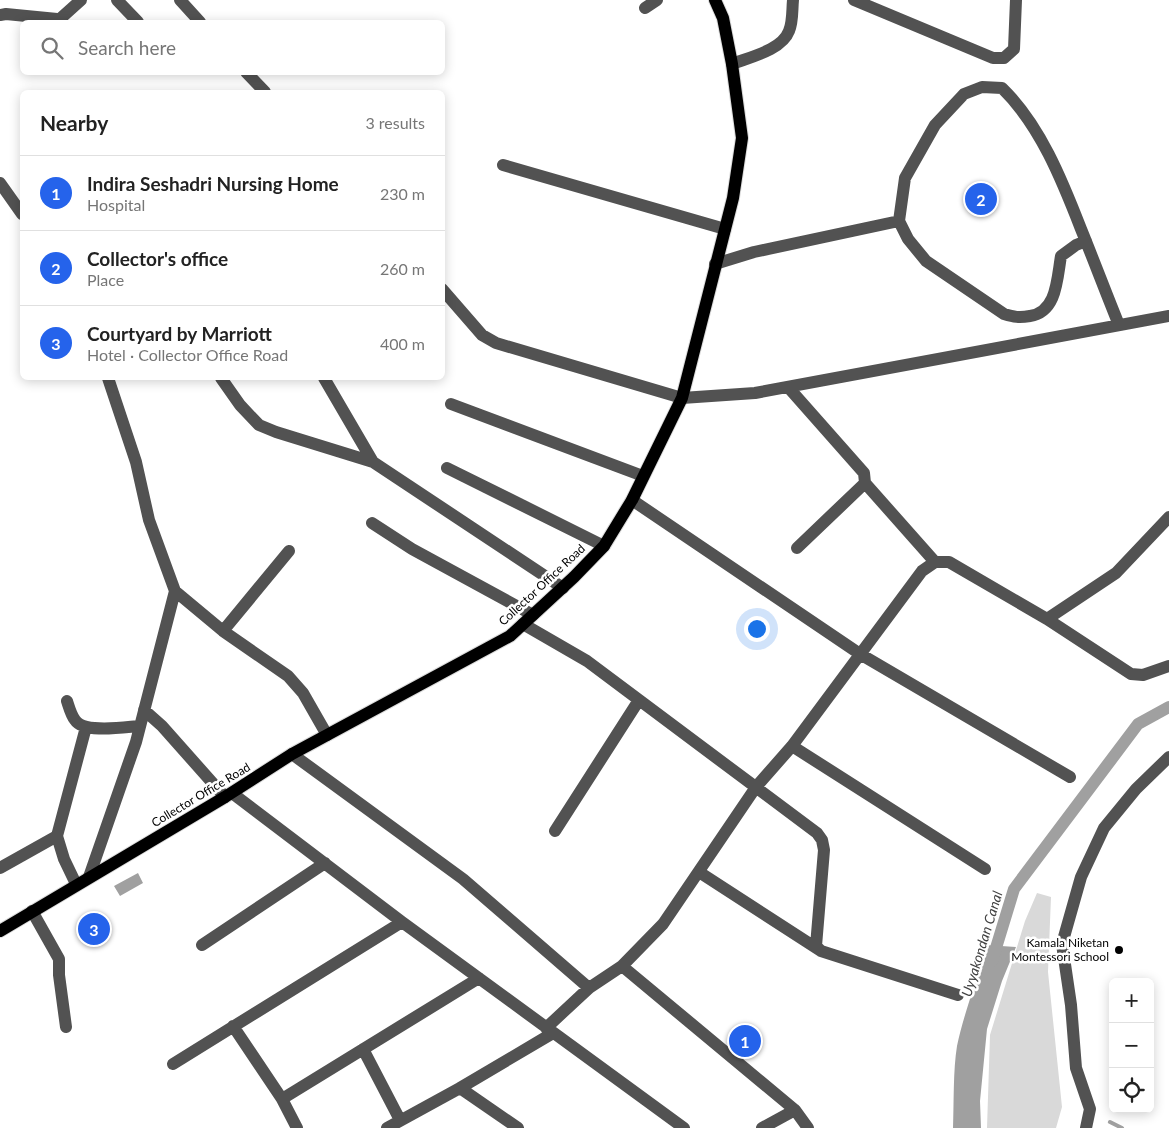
<!DOCTYPE html>
<meta charset="utf-8">
<style>
body{margin:0;font-family:Lato,sans-serif;background:#f6f6f6;color:#222}
.controls{position:absolute;right:15px;bottom:15px;display:grid;overflow:hidden;border-radius:8px;box-shadow:0 2px 12px #0003}
.controls button{width:45px;height:45px;display:grid;place-items:center;padding:0;border:0;border-bottom:1px solid #e0e0e0;background:#fff;color:#222;font:25px sans-serif}
.you{position:absolute;left:756px;top:628px;width:18px;height:18px;margin:-12px;border:4px solid #fff;border-radius:50%;background:#1a73e8;box-shadow:0 0 0 8px #1a73e833}
.badge{display:grid;place-items:center;width:32px;height:32px;border-radius:50%;background:#2563eb;color:#fff;font-size:16px;font-weight:700}
.pin{position:absolute;translate:-50% -50%;border:2px solid #fff;box-shadow:0 1px 5px #0006}
.list{margin:0;padding:0;list-style:none}
h2{display:flex;justify-content:space-between;align-items:center;height:65px;margin:0;padding:0 20px;font-size:21px}
h2 small{font-size:16px;font-weight:400;color:#767676}
.list li{display:grid;grid-template-columns:32px 1fr auto;gap:15px;align-items:center;box-sizing:border-box;height:75px;padding:0 20px;border-top:1px solid #e0e0e0}
.list b{display:block;font-size:19px;white-space:nowrap}
.list p{margin:0;font-size:16px;white-space:nowrap;color:#767676}
.list em{font-size:16px;font-style:normal;color:#767676}
.icon{flex:none;width:28px;height:28px;fill:none;stroke:currentColor;stroke-width:2;stroke-linecap:round;stroke-linejoin:round}
.map{position:relative;flex:none;width:1169px;height:1128px;overflow:hidden}
.search{position:absolute;background:#fff;box-shadow:0 2px 12px #0003;left:20px;top:20px;width:425px;height:55px;display:flex;align-items:center;gap:12px;box-sizing:border-box;padding:0 18px;border-radius:8px;color:#767676;font-size:19px}
.panel{position:absolute;background:#fff;box-shadow:0 2px 12px #0003;left:20px;top:90px;width:425px;height:290px;border-radius:8px}
.map>svg:first-child{display:block}
.green{fill:#d9d9d9}
.water{fill:#a0a0a0}
.lines{fill:none;stroke-linecap:round;stroke-linejoin:round}
.stream{stroke:#a0a0a0;stroke-width:4}
.canal{stroke:#a0a0a0;stroke-width:12}
.major-casing{stroke:#dbdbdb;stroke-width:14}
.minor{stroke:#525252;stroke-width:12}
.major{stroke:#000;stroke-width:12}
.poi-dot{fill:#000;stroke:#fff;stroke-width:2}
.labels{text-anchor:middle;stroke-width:5;stroke-linejoin:round;paint-order:stroke}
.street-label{font-size:12px;fill:#000;stroke:#fff}
.poi-label{font-size:12px;fill:#000;stroke:#fff;text-anchor:end}
.water-label{font-size:14px;font-style:italic;fill:#414141;stroke:#fff}
</style>
<div class="map">
<svg width="1169" height="1128" viewBox="0 0 1169 1128">
<rect width="100%" height="100%" fill="#fff"/>
<!-- green -->
<path class="green" d="M1037,893l14,4 -3,75 14,135 -6,21h-69l3,-93 35,-114z"/>
<!-- water -->
<path class="water" d="M138,873l5,10 -23,13 -6,-10z
M986,945l30,2 -14,34 -15,48 -7,72 1,27h-28c1,-25 0,-58 4,-82 7,-34 21,-67 29,-101z"/>
<g class="lines">
<!-- stream -->
<path class="stream" d="M1110,1122l12,6"/>
<!-- canal -->
<path class="canal" d="M992,961l22,-72 124,-165 31,-17"/>
<defs>
<path id="major" d="M0,931l225,-134 67,-43 218,-118 64,-59 30,-31 28,-46 50,-102 51,-200 9,-60 -10,-74 -9,-46 -8,-18"/>
</defs>
<!-- major casing -->
<use href="#major" class="major-casing"/>
<!-- minor -->
<path class="minor" d="M117,0l21,22
M180,0l20,22
M854,0l139,58h11l10,-9 2,-49
M645,8l12,-8
M0,15l6,-1 51,5 4,-1 20,-18
M732,64c18,-7 50,-14 57,-33 4,-9 3,-21 4,-31
M246,72l19,20
M503,165l222,64
M0,183l22,31
M899,221l9,18 18,22 78,53c10,3 15,4 26,2 27,-4 27,-37 31,-60l15,-11 10,-4
M715,264l39,-12 145,-31 6,-43 30,-53 29,-31 18,-7 20,1c38,37 60,92 79,141 13,32 25,64 38,96
M442,289l40,46 14,8 186,55 73,-5 414,-77
M221,378l19,27 19,20 17,7 97,30 190,126
M324,378l49,84
M788,387l76,86 1,10 -68,65
M451,404l192,72
M447,468l157,78
M865,483l70,79
M632,500l228,154 210,123
M372,523l40,26 121,66
M175,591l48,40 65,45 15,17 24,42
M1047,619l69,-46 53,-56
M523,624l64,37 230,172 5,7 2,10 -8,96 5,5 137,44
M223,631l66,-80
M67,701c2,6 4,14 8,19 9,14 50,7 65,6
M144,710l18,16 63,71
M792,746l193,123
M292,754l171,125 126,109
M232,793l170,129 282,206
M555,831l84,-131
M0,868l57,-32
M699,872l122,79
M89,877l47,-135 39,-151 -26,-71 -13,-58 -28,-84
M76,884l-12,-25 -7,-23 29,-109
M32,911l27,48v16l7,52
M202,945l123,-82
M622,966l173,144 -33,18
M233,1026l49,73 15,29
M546,1028l43,-40 33,-22 41,-42 93,-137 36,-41 130,-175 13,-9h14l98,57 84,55 12,1 26,-9
M363,1049l37,71
M173,1064l229,-142
M282,1099l197,-121
M795,1110l13,18
M387,1128l73,-40
M518,1128l-58,-40 93,-55
M1086,1128l4,-19 -14,-41 -5,-63 -9,-61 19,-67 23,-49 32,-39 33,-32"/>
<!-- major -->
<use href="#major" class="major"/>
</g>
<!-- markers -->
<circle class="poi-dot" cx="1119" cy="950" r="5"/>
<g class="labels">
<!-- street labels -->
<g class="street-label">
<text transform="translate(542 585) rotate(-43)" y="4">Collector Office Road</text>
<text transform="translate(201 795) rotate(-31)" y="4">Collector Office Road</text>
</g>
<!-- poi labels -->
<g class="poi-label">
<text x="1109" y="947">Kamala Niketan<tspan x="1109" dy="14">Montessori School</tspan></text>
</g>
<!-- water labels -->
<g class="water-label">
<text transform="translate(982 944) rotate(-73)" y="5">Uyyakondan Canal</text>
</g>
</g>
</svg>
<div class="controls">
<button>+</button>
<button>−</button>
<button><svg class="icon" aria-label="locate" viewBox="0 0 24 24"><circle cx="12" cy="12" r="6"/><path d="M12 2v4M12 18v4M2 12h4M18 12h4"/></svg></button>
</div>
<div class="you"></div>
<div class="pin badge" style="left:745px;top:1041px">1</div>
<div class="pin badge" style="left:981px;top:199px">2</div>
<div class="pin badge" style="left:94px;top:929px">3</div>
<div class="search"><svg class="icon" aria-label="search" viewBox="0 0 24 24"><circle cx="10" cy="10" r="6"/><path d="M15 15l6 6"/></svg>Search here</div>
<section class="panel">
<h2>Nearby<small>3 results</small></h2>
<ul class="list">
<li><span class="badge">1</span><div><b>Indira Seshadri Nursing Home</b><p>Hospital</p></div><em>230 m</em></li>
<li><span class="badge">2</span><div><b>Collector's office</b><p>Place</p></div><em>260 m</em></li>
<li><span class="badge">3</span><div><b>Courtyard by Marriott</b><p>Hotel · Collector Office Road</p></div><em>400 m</em></li>
</ul>
</section>
</div>
